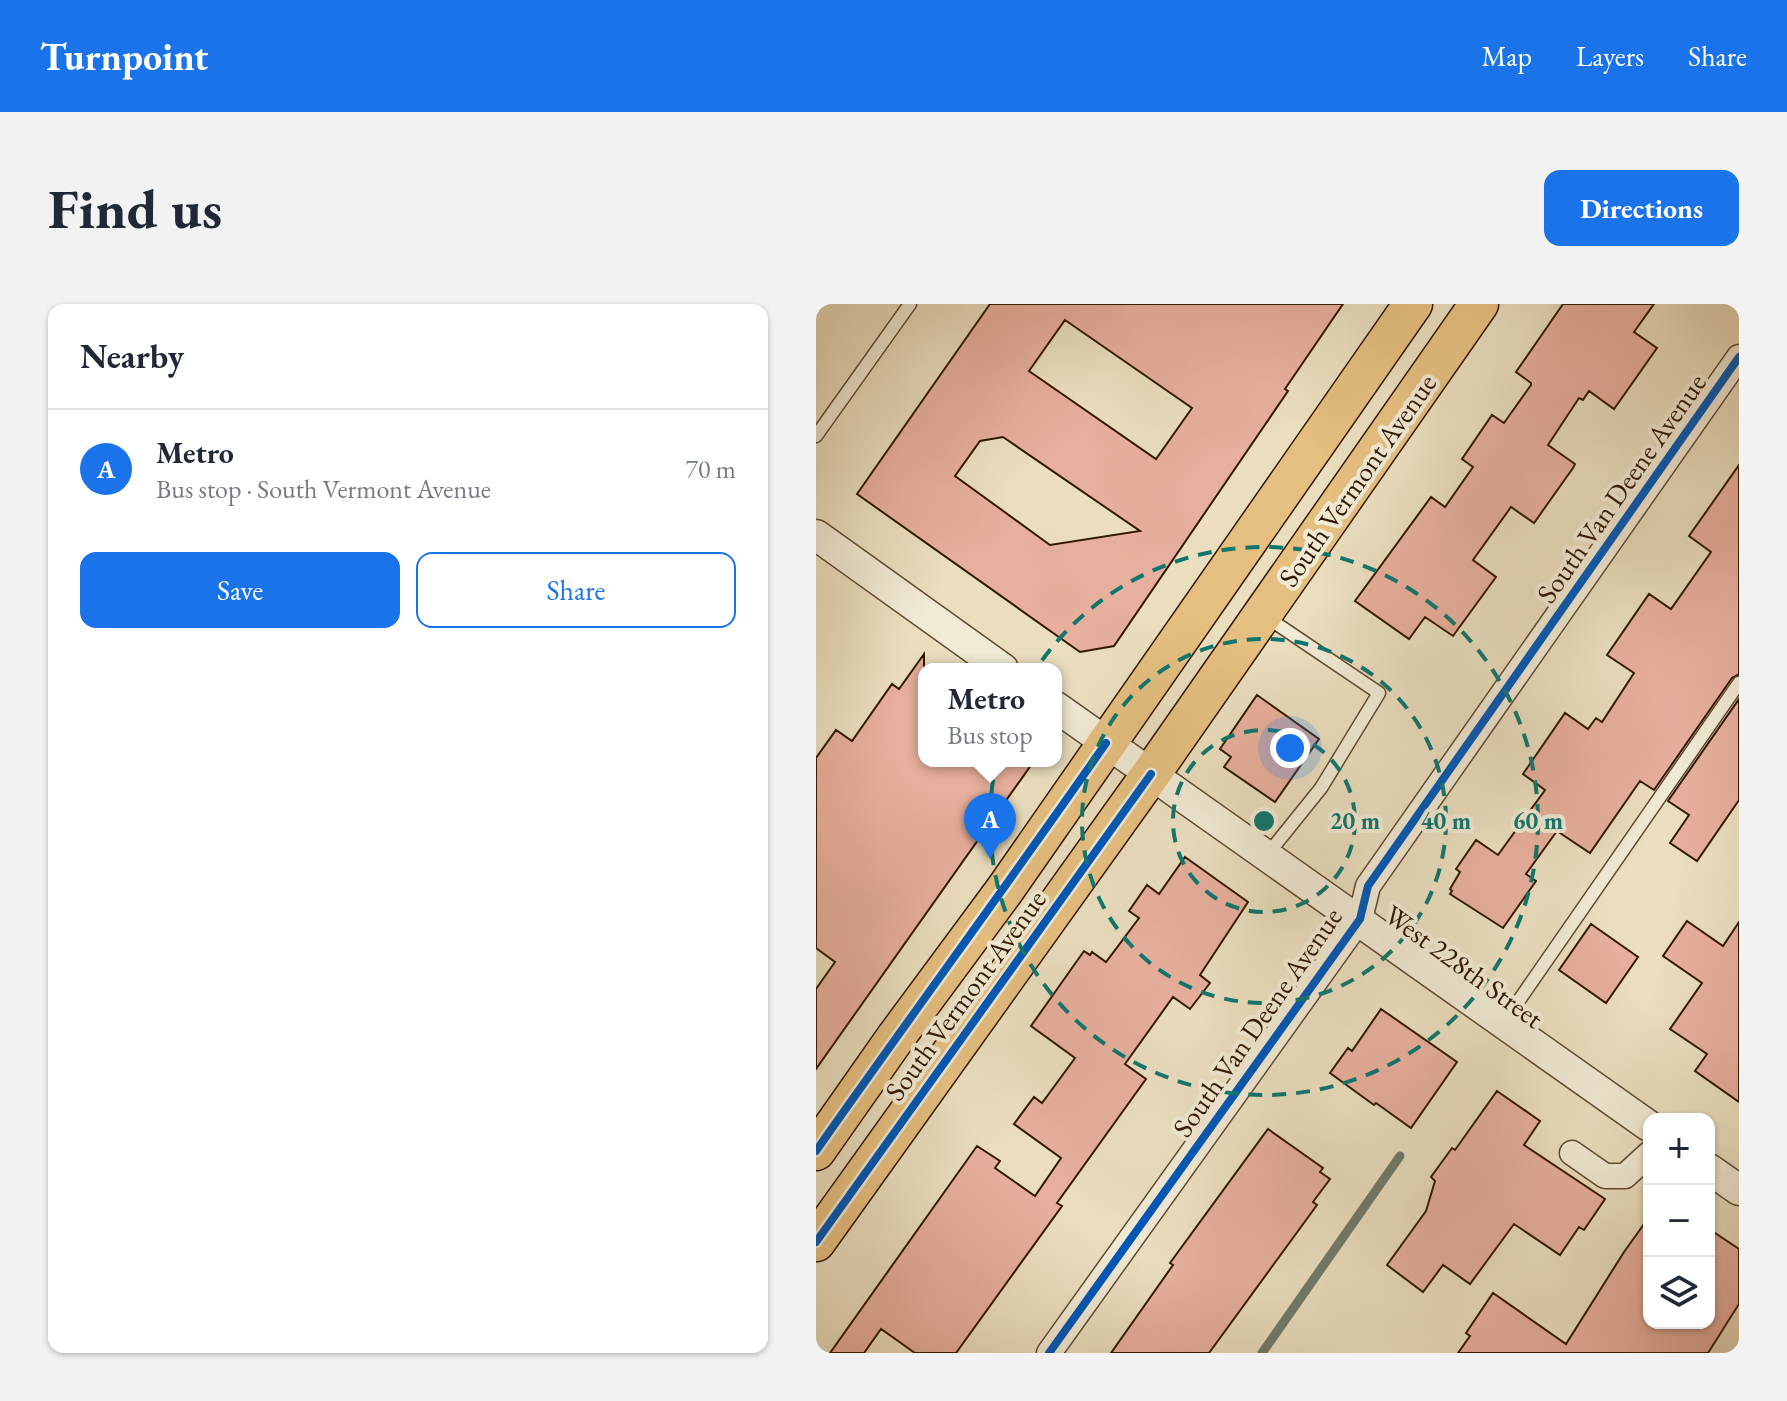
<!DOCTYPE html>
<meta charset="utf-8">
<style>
body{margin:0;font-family:"EB Garamond",serif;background:#f2f2f3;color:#1f2937}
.controls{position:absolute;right:24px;bottom:24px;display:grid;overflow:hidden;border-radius:16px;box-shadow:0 2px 6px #0004}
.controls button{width:72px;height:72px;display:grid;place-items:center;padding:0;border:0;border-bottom:2px solid #e0e1e3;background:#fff;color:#1f2937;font:40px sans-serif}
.you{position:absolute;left:474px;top:444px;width:28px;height:28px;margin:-20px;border:6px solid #fff;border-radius:50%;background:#1a73e8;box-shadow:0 0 0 12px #1a73e833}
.badge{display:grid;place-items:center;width:52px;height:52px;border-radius:50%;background:#1a73e8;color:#fff;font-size:26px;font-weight:700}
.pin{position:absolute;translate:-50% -66px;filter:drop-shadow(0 2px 4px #0008)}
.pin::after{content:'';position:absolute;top:42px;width:28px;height:24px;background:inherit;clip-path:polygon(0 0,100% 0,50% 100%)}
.popup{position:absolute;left:102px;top:359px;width:144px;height:104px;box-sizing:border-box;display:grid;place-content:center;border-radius:16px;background:#fff;filter:drop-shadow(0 2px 6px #0005);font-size:26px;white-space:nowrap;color:#747a83}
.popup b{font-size:30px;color:#1f2937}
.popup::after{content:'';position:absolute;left:50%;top:100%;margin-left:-16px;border:16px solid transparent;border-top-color:#fff}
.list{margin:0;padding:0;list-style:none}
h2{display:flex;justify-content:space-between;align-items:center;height:104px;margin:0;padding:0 32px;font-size:34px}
h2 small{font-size:26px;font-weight:400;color:#747a83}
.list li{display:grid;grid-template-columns:52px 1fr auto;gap:24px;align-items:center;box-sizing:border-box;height:120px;padding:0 32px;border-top:2px solid #e0e1e3}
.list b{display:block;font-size:30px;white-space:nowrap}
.list p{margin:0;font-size:26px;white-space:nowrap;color:#747a83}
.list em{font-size:26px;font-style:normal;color:#747a83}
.actions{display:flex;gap:16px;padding:24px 32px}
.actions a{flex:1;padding:18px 0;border:2px solid #1a73e8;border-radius:16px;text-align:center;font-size:28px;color:#1a73e8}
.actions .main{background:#1a73e8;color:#fff}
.icon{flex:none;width:44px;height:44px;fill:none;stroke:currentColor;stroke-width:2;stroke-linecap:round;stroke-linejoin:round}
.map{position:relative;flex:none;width:923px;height:1049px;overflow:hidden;border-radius:16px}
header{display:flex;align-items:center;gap:48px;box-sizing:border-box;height:112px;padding:0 40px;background:#1a73e8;color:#fff}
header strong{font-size:38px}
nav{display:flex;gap:44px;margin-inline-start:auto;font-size:28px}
.intro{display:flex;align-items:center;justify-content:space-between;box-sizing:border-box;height:192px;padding:0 48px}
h1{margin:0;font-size:56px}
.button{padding:20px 36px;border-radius:16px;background:#1a73e8;color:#fff;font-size:28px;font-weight:700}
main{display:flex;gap:48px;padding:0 48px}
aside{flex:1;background:#fff;border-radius:16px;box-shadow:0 2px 6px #0004}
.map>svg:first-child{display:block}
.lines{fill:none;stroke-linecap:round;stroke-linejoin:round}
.stream{stroke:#6f7a6c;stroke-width:9}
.building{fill:#e7af9d;stroke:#321800;stroke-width:2;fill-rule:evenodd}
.service-casing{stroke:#604a30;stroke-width:15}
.minor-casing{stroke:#604a30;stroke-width:27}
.tertiary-casing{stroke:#604a30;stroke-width:33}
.primary-casing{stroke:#321800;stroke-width:41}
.service{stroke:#f1ead5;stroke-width:12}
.minor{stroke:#f1ead5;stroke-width:24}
.tertiary{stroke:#f1ead5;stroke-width:30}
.primary{stroke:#e5bf80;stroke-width:38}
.cycleway-casing{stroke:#f1ead5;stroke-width:13}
.cycleway{stroke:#0057b8;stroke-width:8}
.ring{fill:none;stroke:#0f766e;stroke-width:4;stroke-dasharray:14 10}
.labels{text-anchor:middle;stroke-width:8;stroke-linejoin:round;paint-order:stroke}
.street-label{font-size:28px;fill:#321800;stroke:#f1ead5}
.centre{fill:#0f766e;stroke:#f1ead5;stroke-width:4}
.ring-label{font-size:24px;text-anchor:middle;font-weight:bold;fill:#0f766e;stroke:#f1ead5;stroke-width:8;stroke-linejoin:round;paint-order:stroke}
</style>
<header>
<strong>Turnpoint</strong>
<nav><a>Map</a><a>Layers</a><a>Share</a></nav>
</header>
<div class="intro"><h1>Find us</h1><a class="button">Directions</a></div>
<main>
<aside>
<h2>Nearby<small></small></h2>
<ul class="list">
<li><span class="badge">A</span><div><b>Metro</b><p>Bus stop · South Vermont Avenue</p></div><em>70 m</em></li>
</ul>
<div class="actions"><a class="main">Save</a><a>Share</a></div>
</aside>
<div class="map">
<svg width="923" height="1049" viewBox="0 0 923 1049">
<rect width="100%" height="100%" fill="#eadebf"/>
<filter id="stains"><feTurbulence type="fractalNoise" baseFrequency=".0025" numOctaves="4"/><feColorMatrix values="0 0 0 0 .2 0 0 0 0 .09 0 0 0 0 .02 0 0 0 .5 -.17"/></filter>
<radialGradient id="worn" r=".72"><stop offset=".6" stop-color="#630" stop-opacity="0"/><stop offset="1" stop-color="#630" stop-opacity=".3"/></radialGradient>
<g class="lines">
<!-- stream -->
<path class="stream" d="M446,1049l138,-197"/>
</g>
<!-- building -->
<path class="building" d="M174,0h353l-58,85 3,2 -174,255 -34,6 -223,-158zM249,16l127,88 -36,51 -127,-88zM187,133l137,94 -90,14 -95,-69 25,-35z
M747,0h91l-20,28 23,16 -43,61 -25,-18 -6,9 -4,-2 -31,47 27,19 -2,4 -39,55 -23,-16 -38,53 23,17 -43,59 -28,-19 -16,22 -54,-38 76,-104 14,10 28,-40 -11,-8 30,-44 12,8 27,-38v-2l-15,-11z
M923,161v209l-7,4 -78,112 -14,-9 -50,72 -33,-22 -31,43 10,7 -33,47 -53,-34 2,-3 -2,-2 10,-17 -4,-3 20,-29 22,15 47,-65 -22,-16 42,-61 23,16 8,-11 6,4 32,-49 -27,-18 42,-61 22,15 40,-57 -22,-16z
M108,350v107h110l-218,308v-80l19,-27 -19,-14v-190l20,-28 16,11 40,-57 7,5z
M441,391l62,44 -44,63 -51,-35 7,-10 -11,-8z
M923,395v101l-42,61 -27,-18 19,-28 -21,-14z
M369,553l63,45 -48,73 10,8 -20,26 -17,-12 -48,67 21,15 -89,124 5,3 -106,147h-41l-34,-24 -17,24h-34l147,-207 23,15 -5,7 40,28 26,-38 -47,-34 20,-27 8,6 33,-45 -44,-32 53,-75 6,4 2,-3 14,10 33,-44 -10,-7 18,-26 12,9z
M871,617l36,25 16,-24v180l-44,-31 12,-17 -37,-25 32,-46 -39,-27z
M775,620l47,33 -32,46 -47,-33z
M565,705l76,53 -46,66 -35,-25 -2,2 -44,-32 18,-25 4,3z
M681,787l43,30 -16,24 81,54 -21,31 -5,-3 -19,28 -46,-31 -44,60 -27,-19 -20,27 -36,-27 39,-54 9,-30 -4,-4 21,-29 3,2z
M452,825l55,39 -3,4 10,7 -17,23 4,3 -108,148h-98l62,-88 -3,-2z
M833,913v106h60v-94l30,20v55l-31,49h-250l12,-17 -4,-3 27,-40 73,51 58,-92z"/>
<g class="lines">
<defs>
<path id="service" d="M0,132l94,-132
M449,312l114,77 -58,95 -54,67
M688,718l235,-339"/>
<path id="minor" d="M756,849l33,23h20l24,-22
M233,1049l311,-434 8,-33 371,-529"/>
<path id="tertiary" d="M0,231l187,134
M240,403l593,419
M893,865l30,21"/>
<path id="primary" d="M0,847l80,-114 108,-146 409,-587
M0,938l335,-468 328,-470"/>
</defs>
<!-- service casing -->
<use href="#service" class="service-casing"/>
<!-- minor casing -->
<use href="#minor" class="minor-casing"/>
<!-- tertiary casing -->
<use href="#tertiary" class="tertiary-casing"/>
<!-- primary casing -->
<use href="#primary" class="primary-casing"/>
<!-- service -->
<use href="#service" class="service"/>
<!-- minor -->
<use href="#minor" class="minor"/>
<!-- tertiary -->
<use href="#tertiary" class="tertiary"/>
<!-- primary -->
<use href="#primary" class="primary"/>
<defs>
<path id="cycleway" d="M0,847c96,-137 195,-271 290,-408
M0,938l335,-468
M233,1049l311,-434 8,-33 371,-529"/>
</defs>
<!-- cycleway casing -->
<use href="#cycleway" class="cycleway-casing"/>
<!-- cycleway -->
<use href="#cycleway" class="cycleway"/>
</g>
<!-- distance rings -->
<g class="ring">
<circle cx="448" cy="517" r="91"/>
<circle cx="448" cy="517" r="182"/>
<circle cx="448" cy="517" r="274"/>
</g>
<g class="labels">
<!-- street labels -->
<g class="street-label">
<text transform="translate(541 176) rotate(-55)" y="10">South Vermont Avenue</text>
<text transform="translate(805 184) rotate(-55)" y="10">South Van Deene Avenue</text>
<text transform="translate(648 662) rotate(36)" y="10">West 228th Street</text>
<text transform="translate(149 691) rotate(-54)" y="10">South Vermont Avenue</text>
<text transform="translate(441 718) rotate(-55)" y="10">South Van Deene Avenue</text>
</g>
</g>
<circle cx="448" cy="517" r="12" class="centre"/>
<g class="ring-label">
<text x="539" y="525">20 m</text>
<text x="630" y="525">40 m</text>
<text x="722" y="525">60 m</text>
</g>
<rect width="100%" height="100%" filter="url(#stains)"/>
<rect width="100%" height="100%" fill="url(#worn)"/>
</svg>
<div class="controls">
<button>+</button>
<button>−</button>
<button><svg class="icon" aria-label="layers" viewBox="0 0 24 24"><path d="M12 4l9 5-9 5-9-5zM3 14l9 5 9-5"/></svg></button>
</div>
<div class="you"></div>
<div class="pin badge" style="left:174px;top:555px">A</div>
<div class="popup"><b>Metro</b>Bus stop</div>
</div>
</main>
